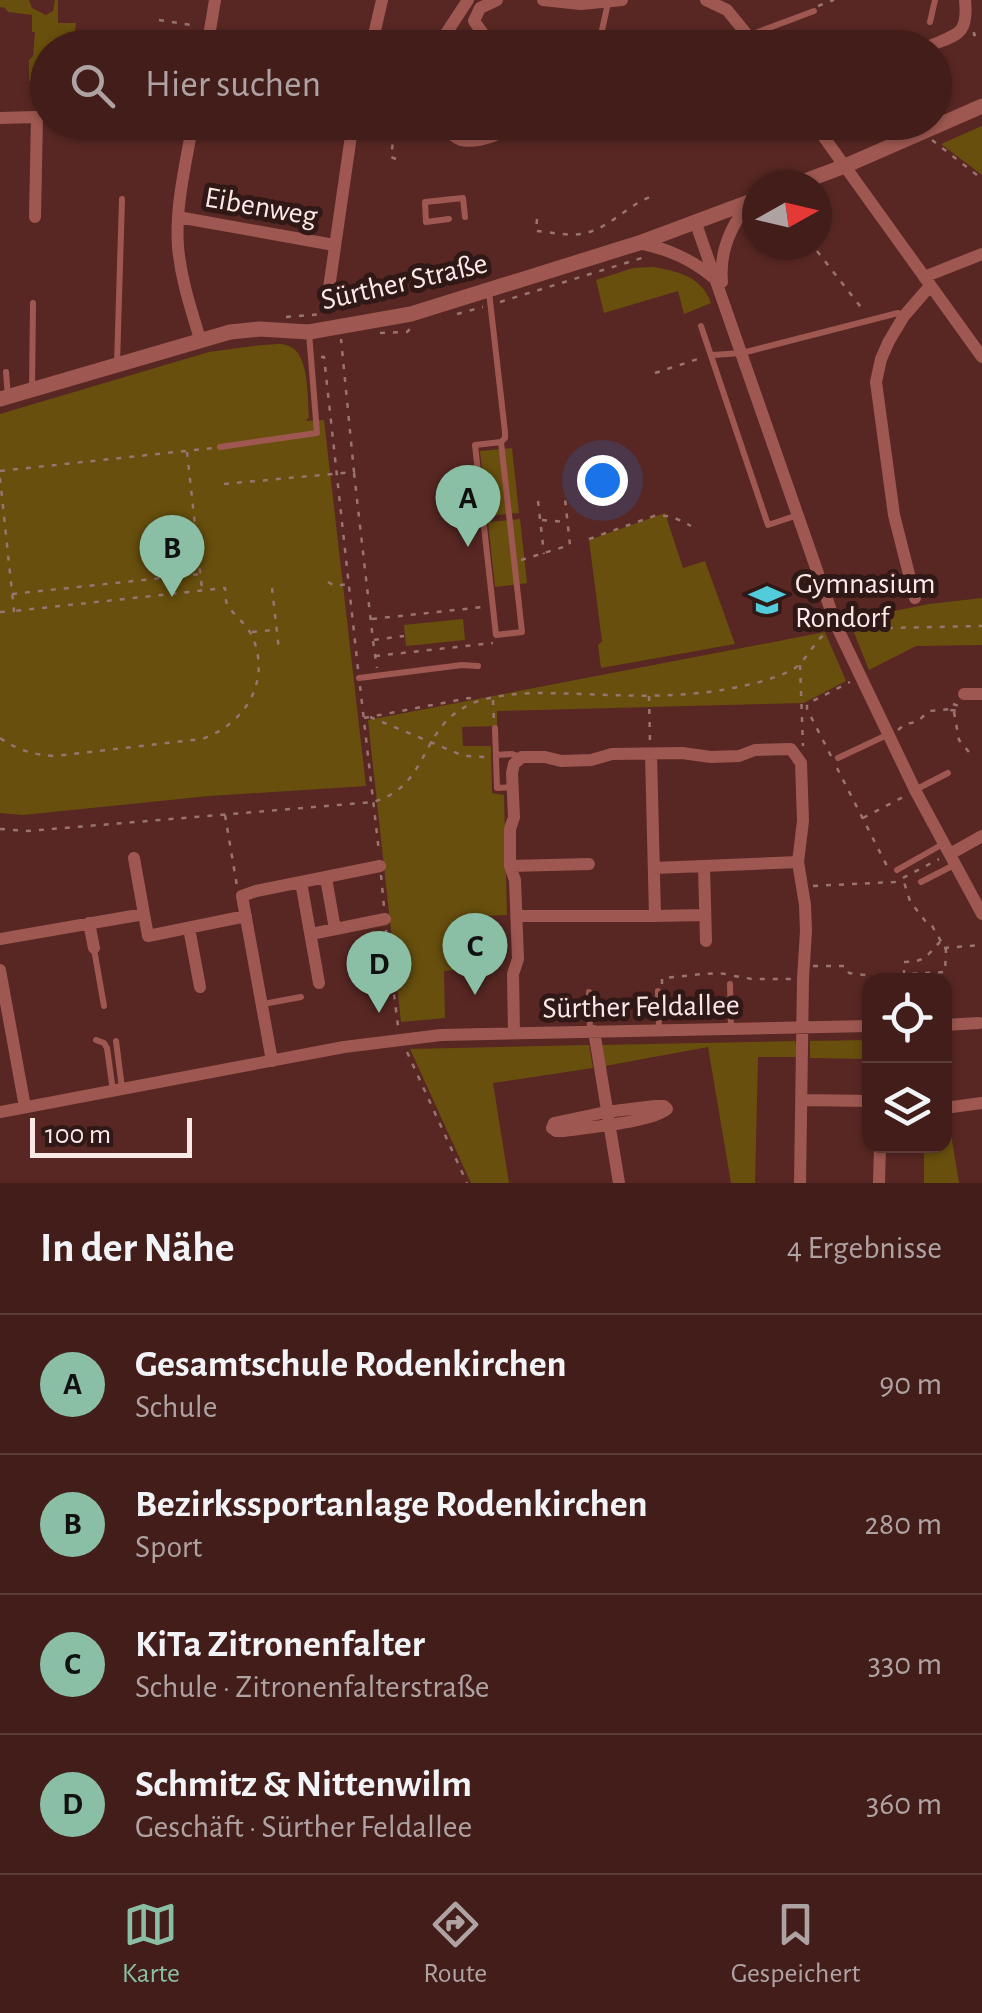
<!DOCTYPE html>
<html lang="de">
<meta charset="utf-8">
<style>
body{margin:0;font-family:"Alegreya Sans",sans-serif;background:#4c2a27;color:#f1f3f6}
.controls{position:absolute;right:30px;bottom:30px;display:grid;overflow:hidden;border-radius:20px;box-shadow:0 2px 8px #0004}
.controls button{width:90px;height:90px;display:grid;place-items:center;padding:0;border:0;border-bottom:2px solid #5a3b39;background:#421d1a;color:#f1f3f6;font:50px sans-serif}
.compass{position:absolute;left:742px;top:170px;width:90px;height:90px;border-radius:50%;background:#421d1a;box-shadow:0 2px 8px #0004;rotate:82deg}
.scale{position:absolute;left:30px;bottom:25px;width:162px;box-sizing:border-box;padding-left:10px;border:5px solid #fce9e6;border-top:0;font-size:28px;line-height:35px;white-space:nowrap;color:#fce9e6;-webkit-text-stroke:8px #2f1816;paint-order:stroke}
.you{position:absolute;left:602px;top:480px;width:35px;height:35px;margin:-25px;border:8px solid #fff;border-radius:50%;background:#1a73e8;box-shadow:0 0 0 15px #1a73e833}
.badge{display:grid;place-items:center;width:65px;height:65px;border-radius:50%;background:#8abfa5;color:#111;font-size:32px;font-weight:700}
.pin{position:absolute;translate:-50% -82px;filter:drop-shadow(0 2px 5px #0008)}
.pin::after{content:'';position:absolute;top:52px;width:35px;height:30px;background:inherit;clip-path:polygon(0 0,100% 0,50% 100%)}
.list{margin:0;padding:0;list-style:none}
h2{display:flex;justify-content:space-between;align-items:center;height:130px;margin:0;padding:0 40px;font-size:42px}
h2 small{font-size:32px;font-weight:400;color:#aea2a2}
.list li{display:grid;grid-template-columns:65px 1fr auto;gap:30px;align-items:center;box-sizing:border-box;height:140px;padding:0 40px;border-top:2px solid #5a3b39}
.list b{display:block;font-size:38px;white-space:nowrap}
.list p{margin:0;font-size:32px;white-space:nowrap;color:#aea2a2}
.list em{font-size:32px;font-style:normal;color:#aea2a2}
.icon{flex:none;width:55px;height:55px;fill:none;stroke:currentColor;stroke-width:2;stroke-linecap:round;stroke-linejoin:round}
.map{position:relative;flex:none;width:982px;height:1183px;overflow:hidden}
.search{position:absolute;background:#421d1a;box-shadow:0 2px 8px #0004;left:30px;right:30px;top:30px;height:110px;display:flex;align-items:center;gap:25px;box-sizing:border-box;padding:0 35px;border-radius:55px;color:#aea2a2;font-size:38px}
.sheet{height:690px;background:#421d1a}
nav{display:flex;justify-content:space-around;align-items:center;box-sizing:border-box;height:140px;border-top:2px solid #5a3b39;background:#421d1a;font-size:28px;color:#aea2a2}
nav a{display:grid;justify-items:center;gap:5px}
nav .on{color:#8abfa5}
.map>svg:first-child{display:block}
.green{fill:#684f0d}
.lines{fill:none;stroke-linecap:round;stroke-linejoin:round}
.path{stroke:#997471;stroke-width:2.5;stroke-dasharray:5 8;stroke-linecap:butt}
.service{stroke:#9f5851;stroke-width:6}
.minor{stroke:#9f5851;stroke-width:12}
.tertiary{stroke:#9f5851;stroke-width:15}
.labels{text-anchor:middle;stroke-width:10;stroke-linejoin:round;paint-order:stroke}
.street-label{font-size:30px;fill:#fce9e6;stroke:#2f1816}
.poi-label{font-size:30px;fill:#fce9e6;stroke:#2f1816;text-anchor:start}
</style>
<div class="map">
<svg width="982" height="1183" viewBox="0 0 982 1183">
<rect width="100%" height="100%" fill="#582723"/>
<!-- green -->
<path class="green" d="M0,0h29l3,8 14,7 7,-4 2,-11h3v23h18l-2,14 -11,10 -15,1 -1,33h-18v-21l4,-4 2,-24h-3v-17l-24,-3 -3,-4 -5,-1z
M982,126v49l-41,-31z
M653,267c25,4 49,10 58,36l-27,11 -6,-23 -74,22 -8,-33 37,-12z
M262,345c7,0 17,-2 24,0 24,5 21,52 23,72l-3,4 18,-1 42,366 -157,10 -186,19 -23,-2v-399l209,-62z
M512,448l7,65 -32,3 -7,-65z
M665,513l18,55 22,-7 30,83 -134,24 -3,-23 4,-4 -13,-101z
M520,519l7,64 -32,4 -7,-65z
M982,598v47l-66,1 -47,24 -20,-50 80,-16z
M463,619l2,21 -59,6 -2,-21z
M825,632l21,49 -42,22 -307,8v15l-35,1 1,19h28l1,47 12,2 3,120 -45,2v53l-18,1 1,47 -44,4 -33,-302z
M869,1040v19l-59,-1v-17z
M795,1041l5,16h-42l-3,126h-24l-23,-136 -103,19 -4,-21z
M589,1045l4,23 -100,15 16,100h-38l-61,-134z
M945,1110h2l12,73h-35v-37h20z"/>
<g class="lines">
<!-- path -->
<path class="path" d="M818,6l16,-6
M159,20l38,6
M974,32v3h8
M543,37v11
M544,45l12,3
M590,134l49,1
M932,140l50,39
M396,159l-5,-2 3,-23 6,-3 9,2 13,-11
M537,219l-1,12c15,1 35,6 50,2 24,-6 41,-27 64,-36
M817,251l47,60
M395,282l76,-7
M500,302l145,-45
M457,314l26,-7
M286,317l37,-3
M380,333l27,-1 4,-4
M321,357h3l34,312
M655,373l46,-15
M187,452l15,137
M0,471l213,-23
M354,473l19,167 31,-4
M0,478l14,133 -14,1
M224,484l130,-12 -13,-133
M538,501l6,53
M542,520l26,2
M589,539l65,-23c15,-2 24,3 37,10
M521,560l49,-15 -5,-46
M328,582l7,4 14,-2
M272,588l7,62
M12,594l188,-20
M372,619l111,-12
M849,624l39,4 94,-2
M252,632l22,-2
M373,641l4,27
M375,656l118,-13
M800,665l3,81
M360,686l19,166
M649,696l1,46
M493,700l1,22
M953,704l6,2 -2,5 -6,-1z
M954,712l5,28 14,17
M370,717l94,39 21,1
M364,718l105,-20 9,3
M898,730l7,-6 12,-2 12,-11 22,-2
M0,738c18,12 33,17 55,18l147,-17c43,-15 70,-58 50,-103 -6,-13 -19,-21 -25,-32 -2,-5 -1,-11 -2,-16l-211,23
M831,756l-24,-47v-5l43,-22
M837,768l51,100
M225,815l12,71
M863,818l42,-22
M0,829l28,2 346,-29c7,-3 14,-5 21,-10 37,-26 30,-75 87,-92 32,-9 65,-7 99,-6 51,2 102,4 152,-6 20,-4 41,-9 59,-18 15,-9 21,-28 36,-39
M381,875l3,32
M813,886l82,-4 44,-23
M386,930l12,96
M944,948l38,-3
M813,966h33l3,7 24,3 72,-4 1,-22 -15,-26 -5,-2 -16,-21 -7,-22
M904,975v-13c22,0 22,-6 36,-20
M734,976l18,3h39
M662,984v-6c22,-1 43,-6 65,-4
M407,1052l60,131"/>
<!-- service -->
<path class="service" d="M930,22l5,-22
M750,35l64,-24
M598,48l10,-45
M449,219l-23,3 -1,-20 38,-4 2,19
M489,292l16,140v6l-4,4 21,190 -26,3 -21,-190 26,-3
M701,326l67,199 30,-10
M713,355l29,-2 156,-40 5,2
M117,364l5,-165
M6,372l2,25
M32,390l1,-87
M220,447l97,-14 -8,-100
M359,678l103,-13 16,1
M495,728l2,60 15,-1
M496,755l16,-1 9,3
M838,758l49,-23
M915,790l33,-17
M897,870l46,-26
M921,882l33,-17
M94,949l10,57
M730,984l1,44
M658,991l1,38
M589,992l1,38
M263,1004l38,-7
M96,1040l8,3 3,5 6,43
M116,1041l6,47"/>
<!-- minor -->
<path class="minor" d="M497,0l-17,8 -6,13 10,14 18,13
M543,0l38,4 41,-4
M706,0l21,10 31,38
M207,48l8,-48
M371,48l11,-48
M441,48l2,-10 25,-38
M925,48c30,-14 44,-10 40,-48
M0,118l37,-1 -2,100
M193,122c-7,41 -18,84 -15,125 3,33 13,62 22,92
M441,122c5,7 12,15 20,18 18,4 45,-8 59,-18
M813,122l169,235
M178,217l156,28
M695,221l141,404 79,165 67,124
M639,243c29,6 52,16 75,35
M924,277l58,-23
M722,282c-3,-31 9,-57 28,-80
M327,302l26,-180
M915,598l-21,-83 -18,-133 5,-23 8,-18 15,-25 26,-30
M964,694h18
M950,854l32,-18
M134,858l10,56
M510,866l79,-2
M704,866l2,75
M654,868l144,-6
M326,878l9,51
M301,882l79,-16
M517,916h138l-4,-162
M655,916l50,-1
M89,923l5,25
M189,928l11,59
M311,934l74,-15
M0,939l144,-25 4,22 98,-20
M0,970l25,137
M944,1025l35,-2
M594,1031l25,152
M514,1033l-1,-59 5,-15 -3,-79 -5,-14v-37l4,-12 -2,-44 2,-9 8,-7h23l16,4 30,-1 21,-6 70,-1 29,4 28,-1 16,-6 36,-1 10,14 2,58 -5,41 7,43 1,26 -3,48 -3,204
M272,1061l-30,-165 14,-5 45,-9 18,101
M803,1100l67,1
M655,1106h9l3,3c-18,14 -79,18 -104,22h-7l-4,-3 2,-5 52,-11z
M952,1107l30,-4
M0,1112l344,-65 97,-12 429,-9
M879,1183l1,-37"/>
<!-- tertiary -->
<path class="tertiary" d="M794,185l51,-19 137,-60
M0,399l230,-67 30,-3 49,3 102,-18 228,-71 118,-44"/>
</g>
<!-- icons -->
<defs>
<symbol id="school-bare" viewBox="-9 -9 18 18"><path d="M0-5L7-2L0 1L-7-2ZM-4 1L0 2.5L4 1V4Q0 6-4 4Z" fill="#52cbda" stroke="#2f1816" stroke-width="2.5" paint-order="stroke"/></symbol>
</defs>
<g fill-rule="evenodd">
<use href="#school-bare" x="742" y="575" width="50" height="50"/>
</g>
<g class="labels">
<!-- street labels -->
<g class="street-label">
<text transform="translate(261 206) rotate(10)" y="10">Eibenweg</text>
<text transform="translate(404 281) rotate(-13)" y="10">Sürther Straße</text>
<text transform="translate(641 1006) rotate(-1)" y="10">Sürther Feldallee</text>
</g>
<!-- poi labels -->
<g class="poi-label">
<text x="795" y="593">Gymnasium<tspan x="795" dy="34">Rondorf</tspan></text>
</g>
</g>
</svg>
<div class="controls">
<button><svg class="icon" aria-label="locate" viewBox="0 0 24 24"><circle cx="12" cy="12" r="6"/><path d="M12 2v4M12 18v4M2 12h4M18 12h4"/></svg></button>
<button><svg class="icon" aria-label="layers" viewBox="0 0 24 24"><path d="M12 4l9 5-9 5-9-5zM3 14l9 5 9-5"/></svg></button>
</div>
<svg class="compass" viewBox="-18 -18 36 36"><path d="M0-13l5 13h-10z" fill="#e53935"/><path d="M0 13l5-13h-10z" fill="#aea2a2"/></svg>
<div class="scale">100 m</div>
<div class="you"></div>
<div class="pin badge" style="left:468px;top:547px">A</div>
<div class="pin badge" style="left:172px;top:597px">B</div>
<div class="pin badge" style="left:475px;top:995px">C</div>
<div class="pin badge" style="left:379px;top:1013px">D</div>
<div class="search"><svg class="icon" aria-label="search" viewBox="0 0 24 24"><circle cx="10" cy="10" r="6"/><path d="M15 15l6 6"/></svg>Hier suchen</div>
</div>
<section class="sheet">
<h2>In der Nähe<small>4 Ergebnisse</small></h2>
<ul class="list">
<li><span class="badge">A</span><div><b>Gesamtschule Rodenkirchen</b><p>Schule</p></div><em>90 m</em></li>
<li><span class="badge">B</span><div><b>Bezirkssportanlage Rodenkirchen</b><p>Sport</p></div><em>280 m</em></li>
<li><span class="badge">C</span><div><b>KiTa Zitronenfalter</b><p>Schule · Zitronenfalterstraße</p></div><em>330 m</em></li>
<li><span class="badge">D</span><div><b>Schmitz &amp; Nittenwilm</b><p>Geschäft · Sürther Feldallee</p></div><em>360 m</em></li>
</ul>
</section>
<nav>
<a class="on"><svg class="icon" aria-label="map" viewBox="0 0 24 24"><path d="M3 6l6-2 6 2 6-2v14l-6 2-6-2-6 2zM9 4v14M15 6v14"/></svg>Karte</a>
<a><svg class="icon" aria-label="directions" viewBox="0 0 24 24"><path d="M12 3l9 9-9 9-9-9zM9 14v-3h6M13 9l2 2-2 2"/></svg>Route</a>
<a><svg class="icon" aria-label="saved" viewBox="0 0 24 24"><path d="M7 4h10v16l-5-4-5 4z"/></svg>Gespeichert</a>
</nav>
